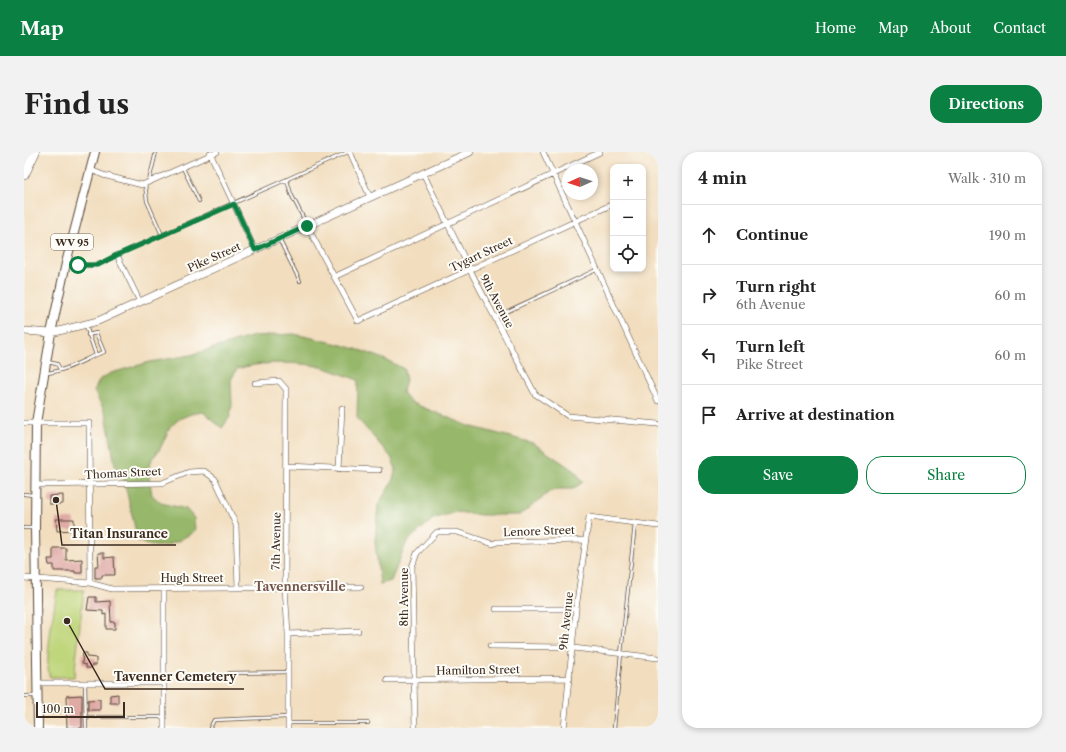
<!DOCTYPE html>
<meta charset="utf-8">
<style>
body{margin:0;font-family:"Libre Caslon Text",serif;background:#f2f2f2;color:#222}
.controls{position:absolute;right:12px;top:12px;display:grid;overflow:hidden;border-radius:8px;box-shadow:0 2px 6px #0003}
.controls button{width:36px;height:36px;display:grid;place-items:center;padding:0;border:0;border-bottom:1px solid #e0e0e0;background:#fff;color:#222;font:20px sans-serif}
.compass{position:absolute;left:538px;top:12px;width:36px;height:36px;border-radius:50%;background:#fff;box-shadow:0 2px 6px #0003;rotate:267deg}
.scale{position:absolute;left:12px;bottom:10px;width:89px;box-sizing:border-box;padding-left:4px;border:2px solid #3b2a1e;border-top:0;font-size:11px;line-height:14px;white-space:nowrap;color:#3b2a1e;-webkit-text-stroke:3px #fdfcf7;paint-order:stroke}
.stop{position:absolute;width:12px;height:12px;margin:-9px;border:3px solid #0b8043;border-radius:50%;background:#fff}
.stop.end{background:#0b8043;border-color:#fff;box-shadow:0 1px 4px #0008}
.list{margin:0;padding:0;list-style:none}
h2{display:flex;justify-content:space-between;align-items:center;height:52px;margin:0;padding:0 16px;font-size:17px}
h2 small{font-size:13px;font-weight:400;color:#767676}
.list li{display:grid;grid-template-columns:26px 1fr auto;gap:12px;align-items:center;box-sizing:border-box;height:60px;padding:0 16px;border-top:1px solid #e0e0e0}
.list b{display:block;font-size:15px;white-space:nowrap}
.list p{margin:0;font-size:13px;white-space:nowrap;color:#767676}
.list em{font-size:13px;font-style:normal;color:#767676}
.actions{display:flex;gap:8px;padding:12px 16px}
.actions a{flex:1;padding:9px 0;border:1px solid #0b8043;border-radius:16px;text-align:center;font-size:14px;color:#0b8043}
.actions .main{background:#0b8043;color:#fff}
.icon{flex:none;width:22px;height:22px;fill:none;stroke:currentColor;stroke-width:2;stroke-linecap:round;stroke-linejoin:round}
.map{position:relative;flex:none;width:634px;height:576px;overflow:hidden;border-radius:16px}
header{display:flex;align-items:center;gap:24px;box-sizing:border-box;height:56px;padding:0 20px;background:#0b8043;color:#fff}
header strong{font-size:19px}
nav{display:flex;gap:22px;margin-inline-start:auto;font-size:14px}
.intro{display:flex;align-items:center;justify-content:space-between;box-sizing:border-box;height:96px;padding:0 24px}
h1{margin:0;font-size:28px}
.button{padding:10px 18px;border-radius:16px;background:#0b8043;color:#fff;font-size:14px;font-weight:700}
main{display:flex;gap:24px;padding:0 24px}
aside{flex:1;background:#fff;border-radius:16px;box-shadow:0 2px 6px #0003}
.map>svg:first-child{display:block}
.green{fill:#bfd67b;stroke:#7d804c}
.forest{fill:#97b76b;stroke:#697044}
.building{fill:#dfa9a4}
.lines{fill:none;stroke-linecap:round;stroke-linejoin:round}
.service-casing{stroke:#564536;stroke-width:4}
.minor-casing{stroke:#564536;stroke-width:6}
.secondary-casing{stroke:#564536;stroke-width:8}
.primary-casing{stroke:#564536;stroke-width:10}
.motorway-casing{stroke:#564536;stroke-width:10}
.service{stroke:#fff;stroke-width:2.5}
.minor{stroke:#fff;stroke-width:5}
.secondary{stroke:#fff;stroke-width:7}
.primary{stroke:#fff;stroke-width:8}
.motorway{stroke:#fff;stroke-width:9}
.route{stroke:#0b8043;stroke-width:5}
.labels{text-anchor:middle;stroke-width:4;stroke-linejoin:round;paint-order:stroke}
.shield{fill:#fdfcf7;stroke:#75695f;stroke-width:1}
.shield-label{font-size:10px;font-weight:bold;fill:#3b2a1e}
.street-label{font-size:11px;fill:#3b2a1e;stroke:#fdfcf7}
.neighbourhood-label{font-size:12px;font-weight:bold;fill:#74564d;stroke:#fdfcf7}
.leader{fill:none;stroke:#3b2a1e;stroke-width:1.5}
.callout-dot{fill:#3b2a1e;stroke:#fdfcf7;stroke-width:1.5}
.callout-label{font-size:12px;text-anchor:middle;font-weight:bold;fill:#3b2a1e;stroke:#fdfcf7;stroke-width:4;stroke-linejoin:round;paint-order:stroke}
</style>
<header>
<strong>Map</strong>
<nav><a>Home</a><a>Map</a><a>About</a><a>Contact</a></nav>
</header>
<div class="intro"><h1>Find us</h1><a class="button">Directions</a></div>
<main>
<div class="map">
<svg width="634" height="576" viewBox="0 0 634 576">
<rect width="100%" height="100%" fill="#fdfcf7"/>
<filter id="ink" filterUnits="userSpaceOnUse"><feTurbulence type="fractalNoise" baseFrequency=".025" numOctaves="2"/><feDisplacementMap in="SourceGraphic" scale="8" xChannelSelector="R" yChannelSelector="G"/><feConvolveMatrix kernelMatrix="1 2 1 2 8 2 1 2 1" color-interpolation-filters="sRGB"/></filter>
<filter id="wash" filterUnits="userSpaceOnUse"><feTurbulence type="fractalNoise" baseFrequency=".012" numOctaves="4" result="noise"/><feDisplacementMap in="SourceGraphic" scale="16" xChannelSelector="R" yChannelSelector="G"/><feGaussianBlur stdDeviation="0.9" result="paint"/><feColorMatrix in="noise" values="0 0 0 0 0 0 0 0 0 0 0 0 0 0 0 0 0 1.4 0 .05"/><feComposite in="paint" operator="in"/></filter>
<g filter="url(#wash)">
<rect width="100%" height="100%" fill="#f2debf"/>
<!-- green -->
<path class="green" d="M33,438h27l-10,87h-24c-7,-13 5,-70 7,-87z"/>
<!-- forest -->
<path class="forest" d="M270,182c37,8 77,16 110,35l2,12 -4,11 8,10 59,24 64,17 43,29 7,10 -10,7h-13l-11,3 -29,23h-39l-25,-3 -23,7 -21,18 -7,9 -14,35 -11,3 -5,-42 3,-37 14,-23 4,-13 -5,-12 -34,-39 1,-38c-15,-5 -32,-13 -47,-15 -24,-3 -51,-3 -74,4l-6,11 1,25 -2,12 -8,11 -19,-16 -12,2 -12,5 -9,8 -10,22 -8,10 -4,11 4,25 9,8 25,6 8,9 1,13c-21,13 -33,21 -57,10l-15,-65 -8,-11 -9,-51 -12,-23 6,-12 11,-6 39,-11 41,-7 63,-19z"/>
<g id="blocks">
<!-- building -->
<path class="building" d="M39,343v9h-14v-8z
M32,367h18v11l-17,1z
M29,396h13v12l16,-1v14h-7v-2h-21v-6h-5l-1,-6h5z
M74,401h6v5l10,-1 1,18h-13v3h-7v-12h4z
M65,445h7v5l14,-1 1,21h4v7h-9v-15l-3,1v-4l-16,-1z
M59,501h4v4l9,1v7h-4l-1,3h-5v-3l-4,-1z
M94,542v9h-8v-8z
M58,543v33h-15l-1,-32z
M76,547v11h-12v-10z"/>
</g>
</g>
<g filter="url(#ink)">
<use href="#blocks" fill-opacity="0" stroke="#564536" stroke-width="1"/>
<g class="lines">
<defs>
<path id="service" d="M159,16l16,33
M263,28l4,14 16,31
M125,29l7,-29
M121,32l2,17 15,34
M255,87l21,42
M43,111c25,4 28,4 50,-8l231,-103
M471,165l101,-47
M62,174l10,29 8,-3 -8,-19 -8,2
M23,210l10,2 3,5
M22,221c17,-1 34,-11 50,-18
M0,342l9,1
M0,376h9
M205,521l59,-1
M61,531l1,45
M0,544h11
M62,565h78
M265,571h79
M186,576l4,-8 74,-3
M590,576l7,-74 14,-130"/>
<path id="minor" d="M326,0l20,45
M519,0l115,249
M186,1l45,97
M67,18l12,5 39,10 75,-33
M399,21l47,97 65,124 33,22 90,8
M283,74l51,95 255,-117
M93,103l23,47
M310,125l266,-125
M231,231l24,-2 7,8 -1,198 3,47v94
M0,271h65l1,160
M263,314l92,4
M315,317l3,-61
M11,333l127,-2 27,-11 15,-1 11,8 21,46 2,63
M0,426l66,5 22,6 249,-2
M140,436v140
M472,457h80
M264,482l70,-3
M466,494l75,1 93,11
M363,528l183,-2
M13,531h127
M391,576l-3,-161 5,-14 20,-21h20l36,12 4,-2 89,-2
M540,576l12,-119 13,-92 69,9"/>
<path id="secondary" d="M0,179l27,2 47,-12 372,-169"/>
<path id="primary" d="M14,576l-3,-200 1,-105 15,-90 15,-70 29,-111"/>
<path id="motorway" d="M0,23l11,-23"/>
</defs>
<!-- service casing -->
<use href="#service" class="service-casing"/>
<!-- minor casing -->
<use href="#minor" class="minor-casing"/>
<!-- secondary casing -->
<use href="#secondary" class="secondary-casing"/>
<!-- primary casing -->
<use href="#primary" class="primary-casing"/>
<!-- motorway casing -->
<use href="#motorway" class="motorway-casing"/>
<!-- service -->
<use href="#service" class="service"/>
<!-- minor -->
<use href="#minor" class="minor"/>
<!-- secondary -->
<use href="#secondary" class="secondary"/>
<!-- primary -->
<use href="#primary" class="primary"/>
<!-- motorway -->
<use href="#motorway" class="motorway"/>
</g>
</g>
<g class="lines" filter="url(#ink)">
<!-- route -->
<path class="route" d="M54,113h20l19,-10 117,-51 21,46 52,-24"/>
</g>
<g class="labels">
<!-- shield labels -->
<rect class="shield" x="27" y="82" width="42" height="16" rx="3"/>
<g class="shield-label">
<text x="48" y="94">WV 95</text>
</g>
<!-- street labels -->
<g class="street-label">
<text transform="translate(457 102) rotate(-25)" y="4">Tygart Street</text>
<text transform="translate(190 105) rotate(-24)" y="4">Pike Street</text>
<text transform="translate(473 149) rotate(62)" y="4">9th Avenue</text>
<text transform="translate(99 321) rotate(-3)" y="4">Thomas Street</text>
<text transform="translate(515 379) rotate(-2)" y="4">Lenore Street</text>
<text transform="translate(252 389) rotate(-89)" y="4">7th Avenue</text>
<text x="168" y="430">Hugh Street</text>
<text transform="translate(380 445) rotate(-90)" y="4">8th Avenue</text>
<text transform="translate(542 469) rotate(-84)" y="4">9th Avenue</text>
<text transform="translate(454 518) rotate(-1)" y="4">Hamilton Street</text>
</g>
<!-- neighbourhood labels -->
<g class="neighbourhood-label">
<text x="276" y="439">Tavennersville</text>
</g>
</g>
<!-- callouts -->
<path class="leader" d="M32 348L38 393H152M43 469L81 537H220"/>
<g class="callout-dot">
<circle cx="32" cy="348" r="4"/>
<circle cx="43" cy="469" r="4"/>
</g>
<g class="callout-label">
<text x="95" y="386">Titan Insurance</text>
<text x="151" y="529">Tavenner Cemetery</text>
</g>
</svg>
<div class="controls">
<button>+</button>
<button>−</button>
<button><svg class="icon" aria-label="locate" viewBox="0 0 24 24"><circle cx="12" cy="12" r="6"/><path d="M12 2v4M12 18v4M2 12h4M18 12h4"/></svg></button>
</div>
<svg class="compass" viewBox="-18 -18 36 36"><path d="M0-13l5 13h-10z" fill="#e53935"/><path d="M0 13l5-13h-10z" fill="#767676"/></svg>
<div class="scale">100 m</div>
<div class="stop" style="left:54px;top:113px"></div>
<div class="stop end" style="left:283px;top:74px"></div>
</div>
<aside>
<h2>4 min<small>Walk · 310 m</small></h2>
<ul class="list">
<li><svg class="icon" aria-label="ahead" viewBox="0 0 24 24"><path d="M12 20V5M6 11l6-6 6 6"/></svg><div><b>Continue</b></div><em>190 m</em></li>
<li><svg class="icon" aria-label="right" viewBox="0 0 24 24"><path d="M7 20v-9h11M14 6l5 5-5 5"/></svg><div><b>Turn right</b><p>6th Avenue</p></div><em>60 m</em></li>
<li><svg class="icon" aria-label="left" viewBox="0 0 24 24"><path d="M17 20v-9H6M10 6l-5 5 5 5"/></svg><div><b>Turn left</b><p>Pike Street</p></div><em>60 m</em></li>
<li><svg class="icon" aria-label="arrive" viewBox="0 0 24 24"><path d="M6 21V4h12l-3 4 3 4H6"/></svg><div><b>Arrive at destination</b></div></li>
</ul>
<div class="actions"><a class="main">Save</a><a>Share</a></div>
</aside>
</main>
